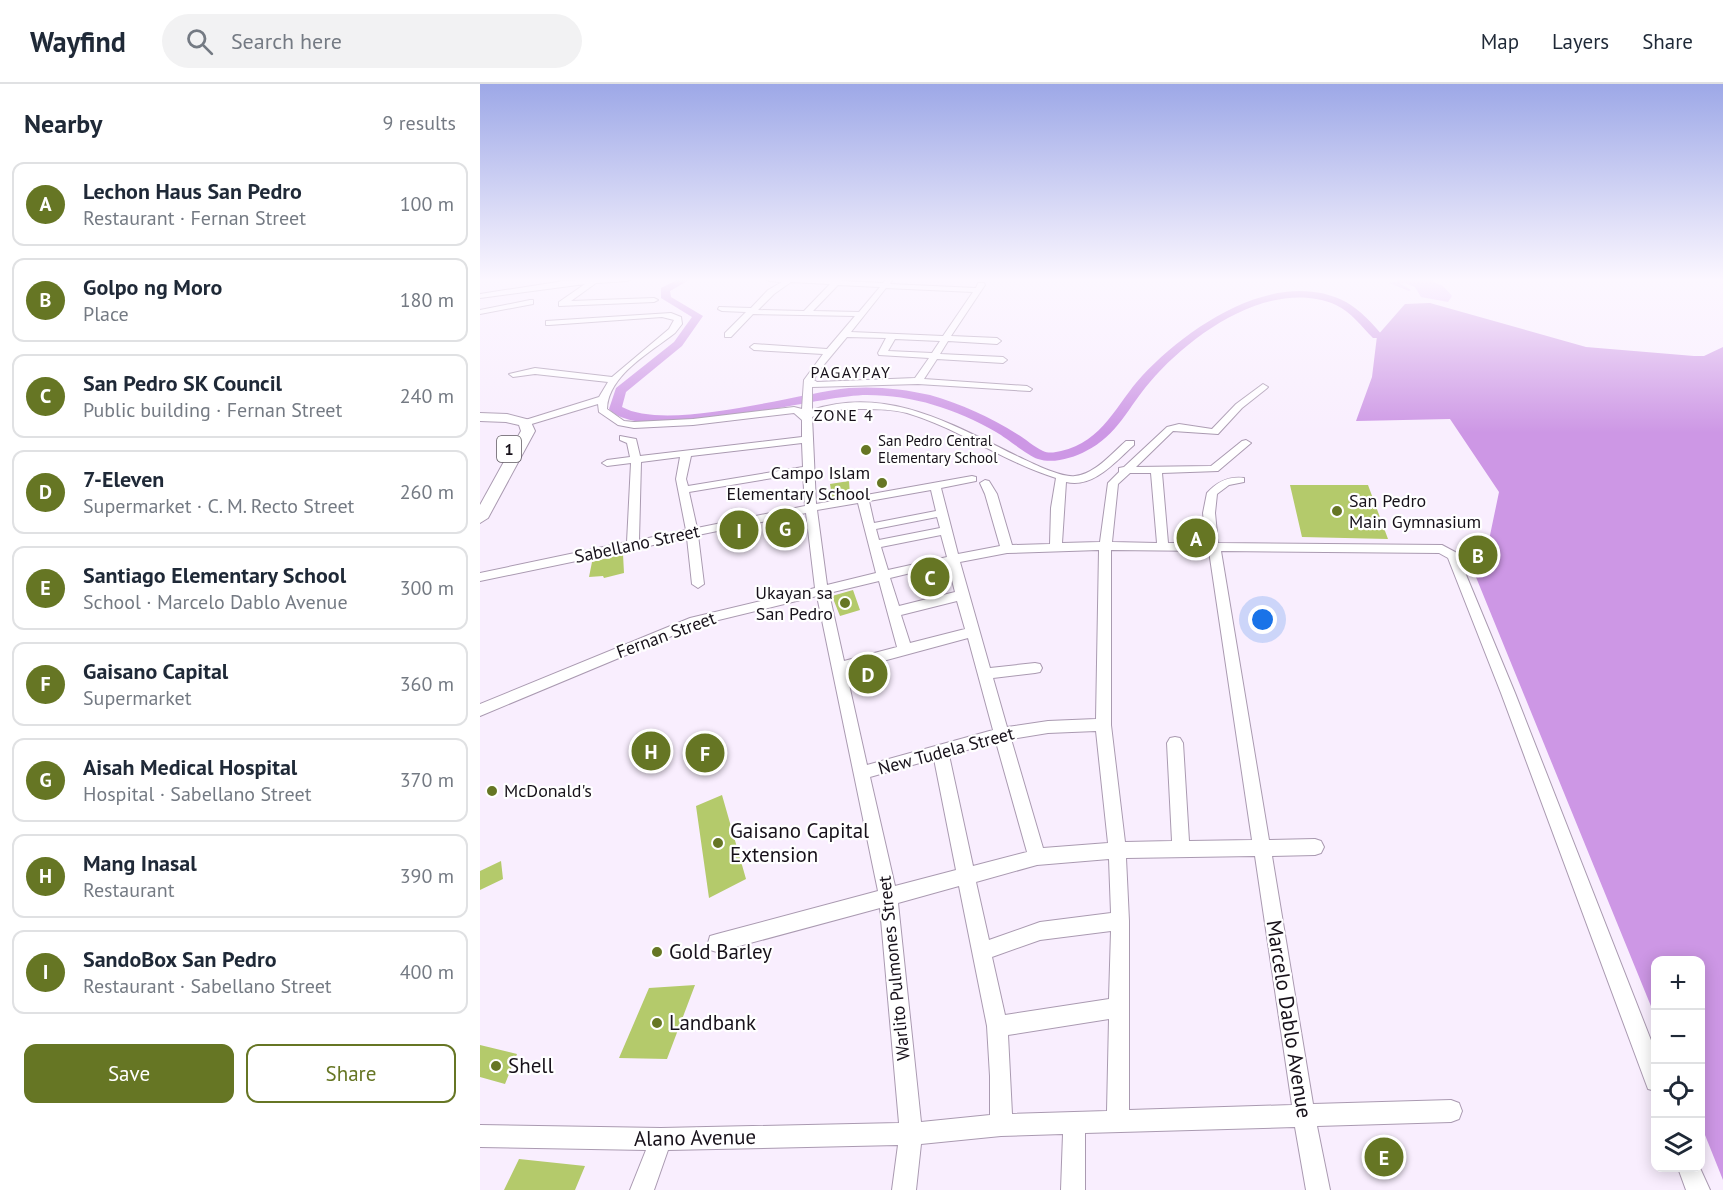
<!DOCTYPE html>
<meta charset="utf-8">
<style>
body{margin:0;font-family:"PT Sans",sans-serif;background:#f2f2f3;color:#1f2937}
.controls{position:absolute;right:18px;bottom:18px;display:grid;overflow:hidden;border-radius:12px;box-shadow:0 3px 15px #0003}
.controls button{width:54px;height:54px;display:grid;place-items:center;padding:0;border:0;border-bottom:2px solid #e0e1e3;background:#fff;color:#1f2937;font:30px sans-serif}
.you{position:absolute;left:783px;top:536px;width:21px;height:21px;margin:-15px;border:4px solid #fff;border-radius:50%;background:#1a73e8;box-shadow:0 0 0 9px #1a73e833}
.badge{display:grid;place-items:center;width:39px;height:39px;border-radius:50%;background:#667624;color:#fff;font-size:20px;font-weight:700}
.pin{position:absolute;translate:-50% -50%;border:3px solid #fff;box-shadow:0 2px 6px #0006}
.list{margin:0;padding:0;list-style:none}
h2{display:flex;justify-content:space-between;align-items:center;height:78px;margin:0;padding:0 24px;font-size:26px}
h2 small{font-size:20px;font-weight:400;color:#747a83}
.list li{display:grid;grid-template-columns:39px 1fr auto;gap:18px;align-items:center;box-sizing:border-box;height:84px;margin:0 12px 12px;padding:0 12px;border:2px solid #e0e1e3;border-radius:12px}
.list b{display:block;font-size:22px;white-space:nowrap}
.list p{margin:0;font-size:20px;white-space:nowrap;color:#747a83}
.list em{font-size:20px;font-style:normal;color:#747a83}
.actions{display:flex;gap:12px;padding:18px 24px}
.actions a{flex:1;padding:14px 0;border:2px solid #667624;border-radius:12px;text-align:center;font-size:21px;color:#667624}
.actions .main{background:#667624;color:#fff}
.icon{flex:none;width:33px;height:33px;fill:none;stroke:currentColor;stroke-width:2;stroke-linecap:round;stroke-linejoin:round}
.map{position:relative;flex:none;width:1243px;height:1106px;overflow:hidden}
header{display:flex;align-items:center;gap:36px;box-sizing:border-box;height:84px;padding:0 30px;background:#fff;border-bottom:2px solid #e0e1e3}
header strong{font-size:28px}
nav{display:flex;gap:33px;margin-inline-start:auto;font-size:21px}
.search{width:420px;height:54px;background:#f2f2f3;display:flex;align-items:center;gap:15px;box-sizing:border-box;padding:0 21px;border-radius:33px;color:#747a83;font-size:22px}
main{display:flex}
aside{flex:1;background:#fff}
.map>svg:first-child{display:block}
.green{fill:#e7bbfb}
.water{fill:#cd97e5}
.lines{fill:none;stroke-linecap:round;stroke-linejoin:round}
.river{fill:#cd97e5;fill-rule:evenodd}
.building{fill:#b4ca6b}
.minor-casing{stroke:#aa9ab1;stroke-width:2}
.major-casing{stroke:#aa9ab1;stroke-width:2}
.minor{fill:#fff;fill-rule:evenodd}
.major{fill:#fff;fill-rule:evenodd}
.poi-dot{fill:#667624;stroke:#fff;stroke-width:2}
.labels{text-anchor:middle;stroke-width:4.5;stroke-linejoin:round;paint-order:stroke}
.far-poi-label{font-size:15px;fill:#17111a;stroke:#fff;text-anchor:start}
.far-neighbourhood-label{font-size:16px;letter-spacing:1.5px;fill:#17111a;stroke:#fff}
.shield{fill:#fff;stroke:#5d585f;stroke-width:1.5}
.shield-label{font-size:16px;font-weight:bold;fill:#17111a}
.poi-label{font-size:18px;fill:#17111a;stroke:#fff;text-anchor:end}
.street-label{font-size:18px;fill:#17111a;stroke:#fff}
.near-poi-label{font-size:21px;fill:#17111a;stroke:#fff;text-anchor:start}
.near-street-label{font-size:21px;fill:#17111a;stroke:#fff}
</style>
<header>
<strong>Wayfind</strong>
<div class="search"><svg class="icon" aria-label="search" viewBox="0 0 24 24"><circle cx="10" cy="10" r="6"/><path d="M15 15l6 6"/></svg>Search here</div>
<nav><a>Map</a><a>Layers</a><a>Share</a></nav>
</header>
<main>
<aside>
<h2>Nearby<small>9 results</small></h2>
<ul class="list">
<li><span class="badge">A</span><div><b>Lechon Haus San Pedro</b><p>Restaurant · Fernan Street</p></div><em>100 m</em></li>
<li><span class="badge">B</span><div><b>Golpo ng Moro</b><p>Place</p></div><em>180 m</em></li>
<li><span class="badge">C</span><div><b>San Pedro SK Council</b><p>Public building · Fernan Street</p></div><em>240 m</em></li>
<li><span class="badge">D</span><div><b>7-Eleven</b><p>Supermarket · C. M. Recto Street</p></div><em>260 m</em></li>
<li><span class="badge">E</span><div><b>Santiago Elementary School</b><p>School · Marcelo Dablo Avenue</p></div><em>300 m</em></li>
<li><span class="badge">F</span><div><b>Gaisano Capital</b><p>Supermarket</p></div><em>360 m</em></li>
<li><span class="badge">G</span><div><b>Aisah Medical Hospital</b><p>Hospital · Sabellano Street</p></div><em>370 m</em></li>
<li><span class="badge">H</span><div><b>Mang Inasal</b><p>Restaurant</p></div><em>390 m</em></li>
<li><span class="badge">I</span><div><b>SandoBox San Pedro</b><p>Restaurant · Sabellano Street</p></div><em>400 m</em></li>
</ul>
<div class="actions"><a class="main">Save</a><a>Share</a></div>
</aside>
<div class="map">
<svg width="1243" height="1106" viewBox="0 0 1243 1106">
<rect width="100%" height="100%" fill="#f9eefe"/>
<!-- green -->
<path class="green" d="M918,195h34l1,3 10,4 9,10 -4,6 -27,-5 -6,-10 -11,-4 -3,1 10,6 -2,1 -20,-8 10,-2z"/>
<!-- water -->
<path class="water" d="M950,219l156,44 108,9h10l19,-9v833l-22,-55 -1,-165h-44l-1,56 -186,-456 15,4 15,-72 -49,-73 -94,2 16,-44 5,-41 28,-32z"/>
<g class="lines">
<!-- river -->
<path class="river" d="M199,195h12l-21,12 1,6 32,19 -21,30 -56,46 -4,15c46,25 172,-13 227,-19 27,-2 55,1 81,7 31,9 60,22 87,39 9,5 17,13 26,17 6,3 13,1 18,0 42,-9 56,-48 81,-75 47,-50 135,-110 204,-74 14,8 27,22 37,34l-2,2h-8c-11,-11 -22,-26 -37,-33 -65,-28 -145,29 -186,77 -21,24 -33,54 -64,69 -13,7 -33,13 -48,8 -11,-4 -30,-20 -42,-27 -40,-23 -83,-37 -129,-37 -53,0 -224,52 -258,14l7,-21 58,-46 18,-25 -31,-19v-10z"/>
</g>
<!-- building -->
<path class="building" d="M369,397l1,14 -29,5v-8l10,-2 -1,-6z
M810,401h78l20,54 -86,-2z
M323,432l3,18 -38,8 -2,-19z
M143,470l1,19 -20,5 -1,-2 -14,1 3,-15z
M464,485l5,16 -19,4 -4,-16z
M373,506l7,20 -20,6 -8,-20z
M242,711l24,84 -37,19 -13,-92z
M21,777l2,18 -23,11v-19z
M215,901l-28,74 -48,-1 30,-70z
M0,961l37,9 -12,30 -25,-7z
M39,1075l66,7 -10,24h-71z"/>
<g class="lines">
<defs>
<path id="minor" d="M118,195h33l-4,2 -31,2 -25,18 83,-3 4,2 -4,2 -95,4v-4l26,-18 -105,14v-4l84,-13z
M286,195h76v2l41,2 3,-4h7l-3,5 86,4 2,-5h6l1,2 -34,51 46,2 4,3 -4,3 -49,-3 -8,13 63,3 4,3 -4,3 -66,-4 -13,20 103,7 5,3 -2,2 -112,-7 -106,3v23c76,-25 141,15 207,47 13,6 42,21 56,19 20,-2 36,-22 51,-35h8v4c-18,16 -41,44 -68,37l-4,61 38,-1 8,-59 11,-11v-4l5,-1 43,-40 12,-3 33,5 24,-25 27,-20 5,3 -2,2 -24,19 -24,26 -45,-3 -37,36 75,-1 31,-25 4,-1 5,3 -33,28 -56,2 6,70h38l-3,-30 4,-20c10,-11 21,-17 37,-15v4l-15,3 -12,9 -2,19 3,30 224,2 15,8 58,140 141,360v38l-8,-2 -3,-8 -144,-388 -53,-135 -9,-5 -218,-2 48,289 46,-1 6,2 3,6 -3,6 -6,2 -43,1 41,248 138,-4 8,3 3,8 -3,8 -8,3 -134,4 13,64h-24l-11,-63 -210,6v57h-24l2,-56 -62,2 -80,8 -5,46h-24l6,-45 -230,5 -14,40h-24l16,-40 -166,-3v-22l181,3 238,-5 -19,-215 -163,44 -7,-2 -2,-7 2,-7 7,-2 161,-43 -61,-295 -119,29 -218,91v-12l210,-86 125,-30 -9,-75 -108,22 6,49 -6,4 -6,-4 -5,-46 -207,43v-8l147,-31 4,-79 -24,3 -5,-3 5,-3 23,-3 -3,-14 -7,-3v-4l16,3 4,17 162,-19v-17l-8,-7 -101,12 -59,3 -16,-3 -19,-13 -1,-8 -73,22 -3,-1v-4l77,-24 9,-15 -73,-8 -22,3 -4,-3 26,-6 77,9 57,-48 5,-9 -12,-3 -113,8h-3v-4l125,-8 10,4 1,7 -7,9c-24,19 -67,42 -68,76l17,12 10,1 59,-3 101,-12 8,2 2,-29 19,-26 -69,-4 -4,-3 4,-3 73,5 28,-33 -102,-2 -22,23h-6v-4l21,-21 -24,-1 -4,-2 1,-2 32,1 17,-18 14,-8 -13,-1zM311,198l39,2 -26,27 -46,-1 16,-16zM358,201l42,2 -21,25 -46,-1zM406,204l87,4 -30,44 -92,-4zM367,253l39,1 -8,15 1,2 50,3 -14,20 -98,4 -3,-2 3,-7zM415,255l45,2 -8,12 -44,-2zM367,325c20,0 40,-1 60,4 51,15 97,49 149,65l-5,30 -1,36 -38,1 -15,-51 -8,-13 -4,-1 -5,3 5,11 15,52 -42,8 -17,-66 35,-7v-4l-4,-1 -156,28 -4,-87 17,-6zM322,359l1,24 -115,19 -2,-7 5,-23zM200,373l-4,22 10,51 -47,10 2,-78zM323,389l2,33 -108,22 -8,-36zM650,389h21l6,70 -45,-1 6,-58zM451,406l5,21 -62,12 -5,-22zM378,419l18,70 -49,12 -10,-75zM457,433l3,11 -61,12 -3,-11zM461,451l6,22 -59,13 -7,-23zM619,466l-3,169 -48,2 -41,6 -14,-49 42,-5 5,-1 2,-4 -2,-4 -5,-1 -45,5 -30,-106 47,-9zM631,466l98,1 43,289 -63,1 -6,-98 -3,-5 -5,-1 -5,1 -3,5 5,98 -47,1 -14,-117zM468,480l7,28 -56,14 -9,-28zM399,497l18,66 -53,14 -15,-68zM477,517l8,28 -55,14 -9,-28zM488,554l25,92 -126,35 -21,-94zM616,647l12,112 -65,5 -32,-109 37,-6zM516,658l31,110 -54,14 -24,-111zM454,675l22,111 -61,16 -25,-109zM775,772l37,249 -163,5v-189l-3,-63zM629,775l2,54 -71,9 -51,18 -13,-58 61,-17zM479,802l28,140 3,50v39l-69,7 -23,-219zM631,847l-2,68 -104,16 -13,-58 48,-17zM629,935l-2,92 -95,3 -4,-79z
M50,216h3v4l-53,10v-4z
M1198,1084h22l10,22h-24z"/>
<path id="major" d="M0,329l27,1 23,6 5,11 -47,87 -8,5v-18l41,-74 -2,-6 -13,-3 -26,-1z"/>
</defs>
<!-- minor casing -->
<use href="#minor" class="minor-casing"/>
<!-- major casing -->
<use href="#major" class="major-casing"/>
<!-- minor -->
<use href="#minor" class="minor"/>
<!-- major -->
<use href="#major" class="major"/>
</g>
<!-- sky -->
<linearGradient id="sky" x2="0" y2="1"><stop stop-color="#9da8e7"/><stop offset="0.56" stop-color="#fcf7ff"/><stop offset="1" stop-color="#fcf7ff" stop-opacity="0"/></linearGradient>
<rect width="1243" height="349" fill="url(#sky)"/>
<!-- markers -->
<g class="poi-dot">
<circle cx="386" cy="366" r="6"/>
<circle cx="402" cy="399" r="6"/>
<circle cx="857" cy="427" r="6"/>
<circle cx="365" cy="519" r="6"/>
<circle cx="12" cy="707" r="6"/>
<circle cx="238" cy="759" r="6"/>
<circle cx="177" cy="868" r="6"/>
<circle cx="177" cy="939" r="6"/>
<circle cx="16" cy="982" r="6"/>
</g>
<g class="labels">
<!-- far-poi labels -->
<g class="far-poi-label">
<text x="398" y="362">San Pedro Central<tspan x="398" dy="17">Elementary School</tspan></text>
</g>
<!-- far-neighbourhood labels -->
<g class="far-neighbourhood-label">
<text x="371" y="294">PAGAYPAY</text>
<text x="364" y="337">ZONE 4</text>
</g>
<!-- shield labels -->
<rect class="shield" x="17" y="352" width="24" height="26" rx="4.5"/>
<g class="shield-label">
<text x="29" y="371">1</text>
</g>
<!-- poi labels -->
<g class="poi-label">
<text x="390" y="395">Campo Islam<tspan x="390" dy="21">Elementary School</tspan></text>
<text x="869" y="423" text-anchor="start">San Pedro<tspan x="869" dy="21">Main Gymnasium</tspan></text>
<text x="353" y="515">Ukayan sa<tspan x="353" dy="21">San Pedro</tspan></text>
<text x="24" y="713" text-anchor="start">McDonald's</text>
</g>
<!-- street labels -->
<g class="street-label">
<text transform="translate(157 460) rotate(-12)" y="6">Sabellano Street</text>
<text transform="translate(186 551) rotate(-20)" y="6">Fernan Street</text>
<text transform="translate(466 667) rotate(-15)" y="6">New Tudela Street</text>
<text transform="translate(414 884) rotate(-96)" y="6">Warlito Pulmones Street</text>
</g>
<!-- near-poi labels -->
<g class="near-poi-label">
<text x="250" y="754">Gaisano Capital<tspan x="250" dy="24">Extension</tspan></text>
<text x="189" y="875">Gold Barley</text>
<text x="189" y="946">Landbank</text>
<text x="28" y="989">Shell</text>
</g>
<!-- near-street labels -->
<g class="near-street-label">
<text transform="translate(809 935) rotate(81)" y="7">Marcelo Dablo Avenue</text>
<text transform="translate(215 1054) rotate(-1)" y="7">Alano Avenue</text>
</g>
</g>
</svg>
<div class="controls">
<button>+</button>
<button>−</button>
<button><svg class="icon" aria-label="locate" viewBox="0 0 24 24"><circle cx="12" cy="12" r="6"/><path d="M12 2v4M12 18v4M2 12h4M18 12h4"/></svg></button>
<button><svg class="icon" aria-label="layers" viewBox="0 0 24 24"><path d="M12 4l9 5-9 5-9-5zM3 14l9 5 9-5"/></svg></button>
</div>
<div class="you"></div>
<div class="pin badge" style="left:716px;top:454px">A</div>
<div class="pin badge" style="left:998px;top:471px">B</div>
<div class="pin badge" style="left:450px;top:493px">C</div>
<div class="pin badge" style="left:388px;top:590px">D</div>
<div class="pin badge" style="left:904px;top:1073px">E</div>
<div class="pin badge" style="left:225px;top:669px">F</div>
<div class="pin badge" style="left:305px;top:444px">G</div>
<div class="pin badge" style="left:171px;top:667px">H</div>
<div class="pin badge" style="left:259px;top:446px">I</div>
</div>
</main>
